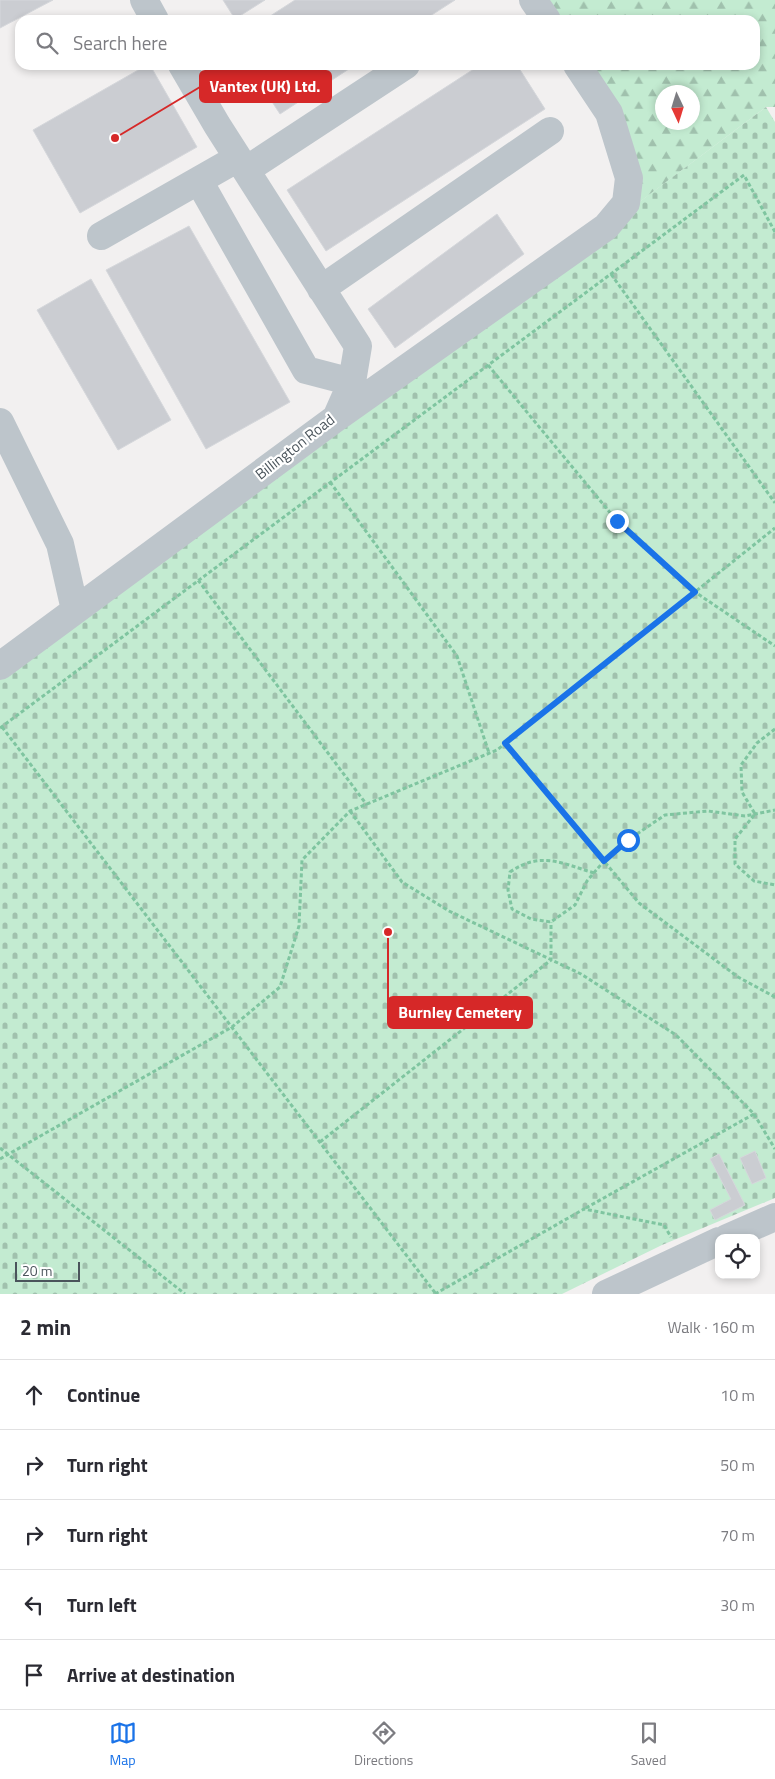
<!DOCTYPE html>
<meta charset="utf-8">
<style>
body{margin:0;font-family:"Titillium Web",sans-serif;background:#f2f2f3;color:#2b2b33}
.controls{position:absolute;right:15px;bottom:15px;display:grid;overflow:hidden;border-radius:10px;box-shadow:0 2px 8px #0003}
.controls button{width:45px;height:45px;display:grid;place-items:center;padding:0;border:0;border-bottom:1px solid #e1e1e2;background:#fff;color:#2b2b33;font:25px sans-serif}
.compass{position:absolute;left:655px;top:85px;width:45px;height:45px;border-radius:50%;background:#fff;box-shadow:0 2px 8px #0003;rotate:176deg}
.scale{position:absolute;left:15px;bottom:12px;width:65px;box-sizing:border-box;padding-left:5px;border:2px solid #4a545b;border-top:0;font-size:14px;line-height:18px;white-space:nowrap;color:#4a545b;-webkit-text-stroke:4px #fff;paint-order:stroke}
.stop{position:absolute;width:15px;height:15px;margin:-11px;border:4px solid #1a73e8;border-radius:50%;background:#fff}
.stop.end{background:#1a73e8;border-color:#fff;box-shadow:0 1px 5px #0008}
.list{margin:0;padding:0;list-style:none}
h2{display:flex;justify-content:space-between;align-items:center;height:65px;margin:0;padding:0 20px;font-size:21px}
h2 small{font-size:16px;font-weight:400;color:#7c7c81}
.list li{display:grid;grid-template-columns:32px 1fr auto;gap:15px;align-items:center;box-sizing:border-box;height:70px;padding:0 20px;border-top:1px solid #e1e1e2}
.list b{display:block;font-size:19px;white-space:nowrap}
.list em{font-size:16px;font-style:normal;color:#7c7c81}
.icon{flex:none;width:28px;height:28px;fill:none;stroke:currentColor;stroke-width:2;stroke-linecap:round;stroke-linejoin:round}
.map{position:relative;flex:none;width:775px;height:1294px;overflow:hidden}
.search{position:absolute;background:#fff;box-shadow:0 2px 8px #0003;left:15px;right:15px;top:15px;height:55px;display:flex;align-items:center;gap:12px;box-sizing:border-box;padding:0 18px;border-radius:15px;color:#7c7c81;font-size:19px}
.sheet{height:415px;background:#fff}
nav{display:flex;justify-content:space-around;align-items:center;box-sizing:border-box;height:70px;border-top:1px solid #e1e1e2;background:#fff;font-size:14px;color:#7c7c81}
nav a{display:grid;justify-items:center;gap:2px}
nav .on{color:#1a73e8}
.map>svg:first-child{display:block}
.forest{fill:url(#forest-firs);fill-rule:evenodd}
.cemetery{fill:url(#cemetery-stones)}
.building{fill:#cbcdd2;stroke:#d5d7db}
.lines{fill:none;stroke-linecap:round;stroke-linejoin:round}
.path{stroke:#7fc5a0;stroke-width:3;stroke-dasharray:4 2.5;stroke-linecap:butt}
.minor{stroke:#bdc5cb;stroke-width:28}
.route{stroke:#1a73e8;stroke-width:6}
.labels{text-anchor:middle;stroke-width:4.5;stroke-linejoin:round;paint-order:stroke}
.street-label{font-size:15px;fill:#4a545b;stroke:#fff}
.leader{fill:none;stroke:#d62828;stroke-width:2}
.callout-dot{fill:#d62828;stroke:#fff;stroke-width:2}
.callout{fill:#d62828;stroke:#d62828;stroke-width:2}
.callout-label{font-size:16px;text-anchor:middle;font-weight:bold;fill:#fff}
</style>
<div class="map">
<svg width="775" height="1294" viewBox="0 0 775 1294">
<defs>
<pattern id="forest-firs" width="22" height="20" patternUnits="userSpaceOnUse" patternTransform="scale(1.25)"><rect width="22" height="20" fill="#c3ebd1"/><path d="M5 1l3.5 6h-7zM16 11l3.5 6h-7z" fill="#a0c1ad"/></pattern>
<pattern id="cemetery-stones" width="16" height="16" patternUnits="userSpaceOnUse" patternTransform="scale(1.25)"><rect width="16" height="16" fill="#c3ebd1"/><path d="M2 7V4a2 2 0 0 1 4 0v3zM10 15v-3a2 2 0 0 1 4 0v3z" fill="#a0c1ad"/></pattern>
</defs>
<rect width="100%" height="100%" fill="#f2f0f0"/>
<!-- forest -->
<path class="forest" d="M542,0h233v107h-9l-129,97 -47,-139h165v-45h-198zM662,92h30v30h-30z"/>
<!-- cemetery -->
<path class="cemetery" d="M766,107l9,15v1076l-113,47 -100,49h-562v-628l606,-439z"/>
<!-- building -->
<path class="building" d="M0,0h53l-53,28z
M223,0h42l-30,19z
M295,0h160l-31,20h-160z
M147,65h3l47,82 -117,66 -47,-83z
M248,65h107l-75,49z
M480,65h37l28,44 -219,142 -39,-61z
M497,214l27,40 -129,94 -27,-39z
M189,226l101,176 -84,47 -100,-179z
M91,279l80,141 -53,30 -81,-140z
M755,1151l11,27 -14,6 -12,-26z
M719,1154l26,51 -30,15 -5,-10 21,-11 -21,-40z"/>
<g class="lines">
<!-- path -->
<path class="path" d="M611,274l164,229
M488,365l129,156 78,71 80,54
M330,482l127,174 32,97
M198,580l169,225
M2,727l434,567
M0,728l744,-553 31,57
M775,729l-18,14 -16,22 1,27 13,22 -20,25v25l19,17 21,4
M505,743l134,160 99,74 37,20
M350,811l52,71 47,29 132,63 95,61 78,79 -170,95
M594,873c-33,-10 -53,-22 -84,-1l-2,18 4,19 19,10 20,3 24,-17 12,-24 17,-20 24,-21 37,-25 43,-4 37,5 30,-6
M754,1114l21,35
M320,1142l231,-182v-38
M0,1148l185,146
M0,1159l232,-132 48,-40 19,-61 3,-66 48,-49 147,-61 278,-222
M435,1294l149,-85 80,16 7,12"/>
<!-- minor -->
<path class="minor" d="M144,0l11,20
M533,0l14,20
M182,65l35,60 141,221 -6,36 -15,34
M246,170l160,-105
M199,181l107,189 46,12
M101,236l137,-78
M321,289l229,-158
M0,422l60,122 15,66
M0,666l336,-248 270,-191 20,-24 3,-25 -20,-65 -32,-48
M727,1238l48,-21
M606,1294l113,-53"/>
</g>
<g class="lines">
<!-- route -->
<path class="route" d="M617,521l78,71 -190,151 99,118 24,-21"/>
</g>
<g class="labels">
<!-- street labels -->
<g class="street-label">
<text transform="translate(295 447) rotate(-38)" y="5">Billington Road</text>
</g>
</g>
<!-- callouts -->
<path class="leader" d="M115 138L200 87M388 932L388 1012"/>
<g class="callout-dot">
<circle cx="115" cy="138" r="5"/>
<circle cx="388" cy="932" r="5"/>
</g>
<g class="callout">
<rect x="200" y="71" width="131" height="31" rx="5"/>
<rect x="388" y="997" width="144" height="31" rx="5"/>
</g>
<g class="callout-label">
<text x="265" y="92">Vantex (UK) Ltd.</text>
<text x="460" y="1018">Burnley Cemetery</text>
</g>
</svg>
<div class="controls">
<button><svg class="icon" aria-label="locate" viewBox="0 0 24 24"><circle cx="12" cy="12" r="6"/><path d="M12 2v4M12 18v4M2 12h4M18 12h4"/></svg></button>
</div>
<svg class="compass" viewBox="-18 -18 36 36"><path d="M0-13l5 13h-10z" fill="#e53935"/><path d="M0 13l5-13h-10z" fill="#7c7c81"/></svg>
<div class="scale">20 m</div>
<div class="stop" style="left:628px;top:840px"></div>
<div class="stop end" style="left:617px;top:521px"></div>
<div class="search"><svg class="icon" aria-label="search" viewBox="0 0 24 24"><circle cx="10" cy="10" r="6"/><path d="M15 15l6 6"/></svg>Search here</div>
</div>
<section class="sheet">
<h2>2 min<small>Walk · 160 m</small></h2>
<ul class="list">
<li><svg class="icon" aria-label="ahead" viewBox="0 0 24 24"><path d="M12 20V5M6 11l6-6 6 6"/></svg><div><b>Continue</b></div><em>10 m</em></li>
<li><svg class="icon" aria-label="right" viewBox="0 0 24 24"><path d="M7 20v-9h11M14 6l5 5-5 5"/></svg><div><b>Turn right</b></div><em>50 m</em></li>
<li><svg class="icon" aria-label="right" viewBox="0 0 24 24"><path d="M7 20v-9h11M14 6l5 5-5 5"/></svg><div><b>Turn right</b></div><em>70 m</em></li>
<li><svg class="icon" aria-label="left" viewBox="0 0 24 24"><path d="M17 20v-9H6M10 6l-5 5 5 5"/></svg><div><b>Turn left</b></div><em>30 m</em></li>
<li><svg class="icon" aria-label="arrive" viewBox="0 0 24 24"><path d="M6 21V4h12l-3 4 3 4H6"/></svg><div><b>Arrive at destination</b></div></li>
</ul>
</section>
<nav>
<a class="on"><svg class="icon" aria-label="map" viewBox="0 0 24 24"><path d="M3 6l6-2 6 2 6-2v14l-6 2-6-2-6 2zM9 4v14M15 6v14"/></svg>Map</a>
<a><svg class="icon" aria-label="directions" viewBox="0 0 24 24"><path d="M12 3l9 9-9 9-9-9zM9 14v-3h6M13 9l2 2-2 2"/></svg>Directions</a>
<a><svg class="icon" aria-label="saved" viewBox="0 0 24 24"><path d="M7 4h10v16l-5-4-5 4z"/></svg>Saved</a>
</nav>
